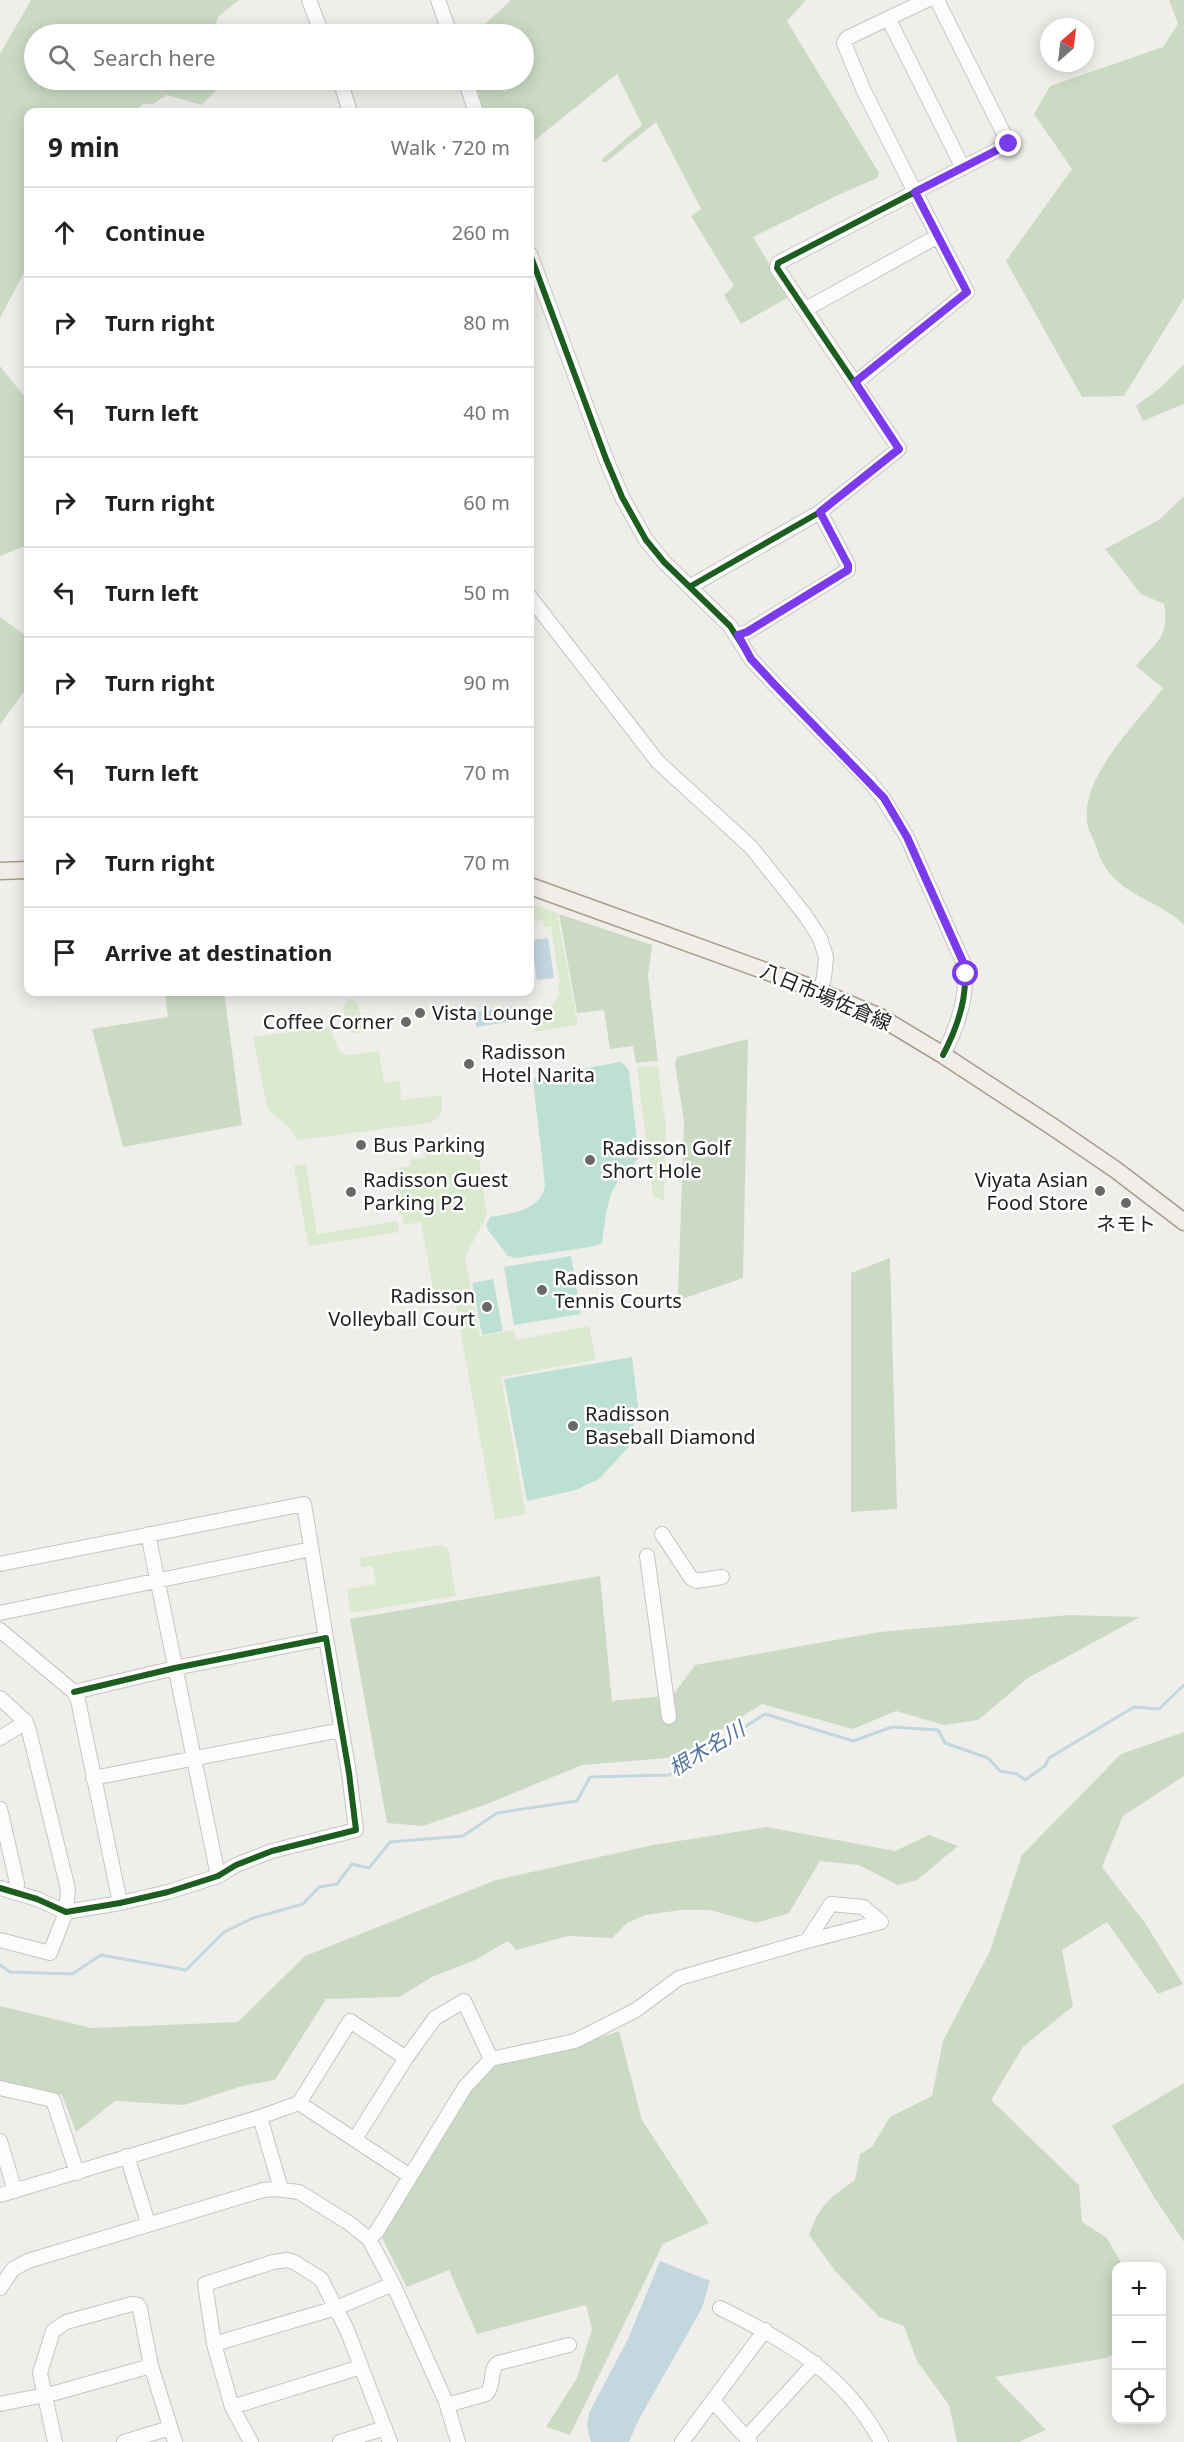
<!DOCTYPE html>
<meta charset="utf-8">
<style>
body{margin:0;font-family:"Noto Sans","Noto Sans JP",sans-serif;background:#f6f6f6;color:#202124}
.controls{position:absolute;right:18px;bottom:18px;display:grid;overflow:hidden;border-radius:12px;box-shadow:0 3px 15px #0003}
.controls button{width:54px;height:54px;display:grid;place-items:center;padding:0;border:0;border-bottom:2px solid #e0e0e0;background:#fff;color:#202124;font:30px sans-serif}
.compass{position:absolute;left:1040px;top:18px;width:54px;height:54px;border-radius:50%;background:#fff;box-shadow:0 3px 15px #0003;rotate:28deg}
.stop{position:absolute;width:18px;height:18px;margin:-14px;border:4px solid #7c3aed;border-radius:50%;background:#fff}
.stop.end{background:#7c3aed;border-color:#fff;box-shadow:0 2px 6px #0008}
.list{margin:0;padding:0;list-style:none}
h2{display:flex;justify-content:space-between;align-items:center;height:78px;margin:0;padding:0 24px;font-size:26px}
h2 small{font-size:20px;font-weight:400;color:#757577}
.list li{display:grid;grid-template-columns:39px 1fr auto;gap:18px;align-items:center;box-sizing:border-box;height:90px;padding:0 24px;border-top:2px solid #e0e0e0}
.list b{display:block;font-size:22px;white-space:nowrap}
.list em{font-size:20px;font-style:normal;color:#757577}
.icon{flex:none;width:33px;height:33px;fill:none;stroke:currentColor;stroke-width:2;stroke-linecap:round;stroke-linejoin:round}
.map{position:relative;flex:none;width:1184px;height:2442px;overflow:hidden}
.search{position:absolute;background:#fff;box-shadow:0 3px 15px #0003;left:24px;top:24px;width:510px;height:66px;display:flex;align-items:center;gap:15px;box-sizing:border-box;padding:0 21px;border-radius:33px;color:#757577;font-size:22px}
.panel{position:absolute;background:#fff;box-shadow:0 3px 15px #0003;left:24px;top:108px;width:510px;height:888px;border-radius:12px}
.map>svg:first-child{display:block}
.grass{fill:#dbe9ce}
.forest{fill:#cbdbc3}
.pitch{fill:#bce1d4}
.water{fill:#c2d7de}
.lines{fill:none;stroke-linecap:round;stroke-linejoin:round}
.stream{stroke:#c2d7de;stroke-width:3}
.minor-casing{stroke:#c6c5c3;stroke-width:16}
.major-casing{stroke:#a49d8a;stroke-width:19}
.minor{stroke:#fdfcfc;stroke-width:14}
.major{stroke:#f1ede8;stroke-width:16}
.cycleway-casing{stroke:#fff;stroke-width:10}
.cycleway{stroke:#1b5e20;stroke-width:6}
.route{stroke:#7c3aed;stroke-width:8}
.poi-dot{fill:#6a6968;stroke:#fff;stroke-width:2}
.labels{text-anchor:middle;stroke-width:5;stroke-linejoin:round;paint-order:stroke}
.street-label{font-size:20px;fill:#222;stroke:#fff}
.poi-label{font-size:20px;fill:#222;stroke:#fff;text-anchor:start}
.water-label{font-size:21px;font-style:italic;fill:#5475a0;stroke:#fff}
</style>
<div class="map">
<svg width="1184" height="2442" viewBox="0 0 1184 2442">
<rect width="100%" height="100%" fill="#f0eeeb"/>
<!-- grass -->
<path class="grass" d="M530,903l27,10 21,112 -45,7 26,-36 -1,-10 2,-1 -9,-59 -7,1 -2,-7 -12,2z
M349,999l9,4 4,24 -3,5c-15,6 -14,-15 -16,-25z
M331,1027c9,37 14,28 48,24l5,32 16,-3 1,20 40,-5c2,14 2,21 -11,28l-132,17 -7,-11 -23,-19 -15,-73z
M658,1066l8,61 -2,74 -11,-5 -16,-129z
M476,1139l11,76 -22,42 15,79 34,-6 2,10 73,-14 7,34 -95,17 25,137 -31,6 -41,-224 -19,3 -14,-77 -18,3 -1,-11h-3l-7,-45 19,-3 -1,-6 15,-2 -2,-12z
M306,1164l11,70 80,-13 2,11 -89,14 -2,-2 -14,-78z
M441,1545l7,3 8,48 -105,17 -4,-24 29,-5 -3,-18 -12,1 -1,-9z"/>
<!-- forest -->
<path class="forest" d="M31,0h208l-20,16 -4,10 7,8h-188v46h193l-26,25 -34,-10 -14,9h-10l-10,8h-105v153l-28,53v-264z
M511,0h295l-19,21 92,152 -2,5 -39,17 -85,42 36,60 -48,27 -17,-29 10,-9 -43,-70 10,-7 -45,-87 -51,41 -4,-3 41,-35 -25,-51 -87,70v-32h-46l-10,-32h50v-46h-50z
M1169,0h15v298l-60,98 -42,1 -76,-136 66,-92 -38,-55 16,-28 113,-39 15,-23z
M1184,364v40l-41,17 -7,-15 24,-18z
M0,366l28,35v144l-28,11z
M1184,496v429c-20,-21 -52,-27 -72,-49 -8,-8 -14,-22 -17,-33 -3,-6 -7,-14 -8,-21 -6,-47 51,-99 76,-134l-27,-22c20,-24 34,-29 28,-62l-23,-10 -36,-45 54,-29z
M0,617l28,20v49l-28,39z
M559,914l93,31 -4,31 10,85 -22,2 -3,-17 -23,3 -6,-39 -27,3z
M165,992h59l18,133 -119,22 -31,-118 76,-12z
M748,1039l-5,239 -61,21 -4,-5 6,-172 -9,-59 2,-6z
M890,1258l7,251 -46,3v-239z
M600,1576l12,125 61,-6 22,-30 185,-33 189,-17 71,2 -112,61 -50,42 -34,5 -48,-14 -43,18 -91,-25 -84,53 -96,8 -95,39 -64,22 -36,-3 -37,-204z
M1184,1732v44l-61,40 -21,51 43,56 38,61 -25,10 -51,-72 -45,28 11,56 -50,41 -32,53 88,85 3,37 25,16 16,28h-7v86l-10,6 -111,19 51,53 -28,12h-61l-8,-37 -32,-44 -13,-35 -25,-9 -43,-45 -27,-37c10,-29 21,-38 46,-55l5,-26 12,-7 18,-30 42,-21 11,-55 47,-90 32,-96 99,-101z
M767,1827l128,24 34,-16 29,11 -41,34 -19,5 -39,-20 -39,-4 -31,52 -33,10 -46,-13h-28l-37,5 -18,8 -15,15 -44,-2 -52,14 -8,-9 -33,19 -43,17 -33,20 -73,2 -51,81 -33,6 -58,19 -69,-4 -39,31 -14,-37 -62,-14v-75l91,22 147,-6 67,-66 191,-76 157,-35z
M619,2031l23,89 67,103 -46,21 -93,191 -24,-8 31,-49 15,-49 -6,-24 -109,29 -28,-64 -42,17 -27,-53 88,-145 19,-23 91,-21z
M1184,2083v159l-30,-45 -42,-71z"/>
<!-- pitch -->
<path class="pitch" d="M620,1062l6,4 3,5 10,85c-5,11 -15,16 -22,26 -11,18 -12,40 -15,61l-6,3 -79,12 -9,-2 -20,-26 -2,-5 4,-8c22,-4 51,-6 55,-32l-12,-104 3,-4z
M571,1256l10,58 -67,11 -10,-58z
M493,1279l10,52 -21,4 -10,-52z
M632,1357l6,49 -9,41 -30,32 -23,11 -49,11 -23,-122z"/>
<!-- water -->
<path class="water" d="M548,938l6,40 -17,2 -6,-40z
M513,1006l2,15 -39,6 -2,-15z
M660,2261l50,20 -8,27 -64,113 -9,21h-38l-4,-15 2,-14 39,-74z"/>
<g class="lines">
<!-- stream -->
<path class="stream" d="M0,1965l10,7 62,2 29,-19 85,15 38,-38 29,-14 50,-14 16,-17 18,-3 15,-20 17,4 21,-26 73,-6 34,-23 80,-12 13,-24 79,-2 96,-61 88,27 39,-14 46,3 7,13 43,15 12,13 17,3 8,6 20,-14 4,-8 85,-51 25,2 25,-24"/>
<defs>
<path id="minor" d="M309,0l13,34
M438,0l12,34
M927,0l-80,38 -3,5 19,46 52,103 94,-48 -72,-144
M888,18l75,150
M340,80l10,32
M465,80l11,32
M530,254l76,205 16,38 24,43 18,22 66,64 21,33 23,25 96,98 13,16 24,39 56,125c7,31 -6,66 -20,93
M806,309l132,-73
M691,586l129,-74 79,-63 -122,-181 1,-5 137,-71 52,100 -112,91
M530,597l128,165 93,85 54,68 15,23 6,19 -2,21 -4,12
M738,635l9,-3 101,-62v-5l-28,-53
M148,1534l70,342
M662,1534l29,44 5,3 26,-4
M647,1556l22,161
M0,1564l304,-60 22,134
M0,1613l311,-64
M0,1630l74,62 4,8 42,203
M0,1698l26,24 3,9 39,158 -2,23 -16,41 -50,-13
M0,1738l26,-16
M93,1778l248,-48
M0,1809l17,74 -1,10
M0,1888l37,11 29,13 54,-9 48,-11 50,-16 18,-11 36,-14 84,-21 -7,-57 -23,-135 -151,30 -101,24
M831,1904l32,3 18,15 -74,19z
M0,2088l53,12 24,73
M299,2103l111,73
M260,2117l21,72
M355,2139l51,-81 29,-40 29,-17 27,58
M0,2141l15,50
M127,2156l21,67
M0,2195l260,-78 39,-14 51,-82 56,37
M369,2239l8,-8 88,-144 26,-28 84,-18 61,-31 43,-32 128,-37
M0,2288l13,-19 15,-8 235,-71 12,-1 24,3 50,31 20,16 24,45 53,118 12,40
M720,2308c67,33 125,66 161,134
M214,2344l122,-36 57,-24
M713,2401l37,41
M0,2404l55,-11 96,-27
M447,2405l39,-11c10,-10 2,-23 12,-31l71,-18
M232,2407l129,-40
M746,2438l69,-75
M55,2442l-15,-69 13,-42 13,-9 66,-18 6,1 2,4 11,57 24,76
M124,2442l46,-14
M251,2442l-19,-35 -18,-63 -9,-60 68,-22 14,-2 7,2 27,17 26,51 43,112
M340,2442l45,-14
M682,2442l83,-112"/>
<path id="major" d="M0,871l28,-1
M530,886l277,100 73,31 63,38 110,72 63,43 68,52"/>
</defs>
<!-- minor casing -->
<use href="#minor" class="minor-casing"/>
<!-- major casing -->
<use href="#major" class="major-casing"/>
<!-- minor -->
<use href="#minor" class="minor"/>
<!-- major -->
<use href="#major" class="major"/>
<defs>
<path id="cycleway" d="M530,254l76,205 16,38 24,43 18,22 66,64 21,33 23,25 96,98 13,16 24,39 56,125c7,31 -6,66 -20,93
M691,586l129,-74 79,-63 -122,-181 1,-5 137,-71 52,100 -112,91
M0,1888l37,11 29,13 54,-9 48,-11 50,-16 18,-11 36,-14 84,-21 -7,-57 -23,-135 -151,30 -101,24"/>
</defs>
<!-- cycleway casing -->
<use href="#cycleway" class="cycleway-casing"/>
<!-- cycleway -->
<use href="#cycleway" class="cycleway"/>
</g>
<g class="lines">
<!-- route -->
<path class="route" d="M966,974l-3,-12 -56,-125 -23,-39 -110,-114 -23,-25 -13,-24 9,-3 101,-62v-5l-28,-53 79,-63 -44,-67 112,-90 -52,-100 94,-48"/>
</g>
<!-- markers -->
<g class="poi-dot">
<circle cx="420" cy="1013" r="6"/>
<circle cx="406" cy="1022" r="6"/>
<circle cx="469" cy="1064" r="6"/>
<circle cx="361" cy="1145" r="6"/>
<circle cx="590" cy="1160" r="6"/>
<circle cx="1100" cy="1191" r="6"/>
<circle cx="351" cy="1192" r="6"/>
<circle cx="1126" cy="1203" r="6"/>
<circle cx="542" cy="1290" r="6"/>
<circle cx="487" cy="1307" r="6"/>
<circle cx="573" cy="1426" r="6"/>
</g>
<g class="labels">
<!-- street labels -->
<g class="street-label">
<text transform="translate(826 997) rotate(23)" y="7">八日市場佐倉線</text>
</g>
<!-- poi labels -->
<g class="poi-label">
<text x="432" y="1020">Vista Lounge</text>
<text x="394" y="1029" text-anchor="end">Coffee Corner</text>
<text x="481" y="1059">Radisson<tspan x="481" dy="23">Hotel Narita</tspan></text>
<text x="373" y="1152">Bus Parking</text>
<text x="602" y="1155">Radisson Golf<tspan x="602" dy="23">Short Hole</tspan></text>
<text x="363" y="1187">Radisson Guest<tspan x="363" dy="23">Parking P2</tspan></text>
<text x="1088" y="1187" text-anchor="end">Viyata Asian<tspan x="1088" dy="23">Food Store</tspan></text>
<text x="1126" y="1231" text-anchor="middle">ネモト</text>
<text x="554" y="1285">Radisson<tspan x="554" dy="23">Tennis Courts</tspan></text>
<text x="475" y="1303" text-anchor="end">Radisson<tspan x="475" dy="23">Volleyball Court</tspan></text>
<text x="585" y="1421">Radisson<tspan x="585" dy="23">Baseball Diamond</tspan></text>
</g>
<!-- water labels -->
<g class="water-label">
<text transform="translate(707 1749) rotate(-31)" y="7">根木名川</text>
</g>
</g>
</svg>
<div class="controls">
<button>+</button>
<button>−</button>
<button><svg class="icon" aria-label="locate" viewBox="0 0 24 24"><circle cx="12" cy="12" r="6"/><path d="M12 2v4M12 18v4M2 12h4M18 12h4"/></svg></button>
</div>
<svg class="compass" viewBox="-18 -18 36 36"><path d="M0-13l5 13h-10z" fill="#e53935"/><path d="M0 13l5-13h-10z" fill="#757577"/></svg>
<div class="stop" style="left:966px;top:974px"></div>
<div class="stop end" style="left:1009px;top:144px"></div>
<div class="search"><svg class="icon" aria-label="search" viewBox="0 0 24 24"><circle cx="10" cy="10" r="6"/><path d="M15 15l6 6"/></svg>Search here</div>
<section class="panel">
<h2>9 min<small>Walk · 720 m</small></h2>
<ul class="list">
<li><svg class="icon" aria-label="ahead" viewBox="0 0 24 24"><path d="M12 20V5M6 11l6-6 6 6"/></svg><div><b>Continue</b></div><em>260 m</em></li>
<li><svg class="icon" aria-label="right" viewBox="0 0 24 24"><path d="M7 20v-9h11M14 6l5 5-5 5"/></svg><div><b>Turn right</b></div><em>80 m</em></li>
<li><svg class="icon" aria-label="left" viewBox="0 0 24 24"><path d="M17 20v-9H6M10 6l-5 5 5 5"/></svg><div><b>Turn left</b></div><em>40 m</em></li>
<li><svg class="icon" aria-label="right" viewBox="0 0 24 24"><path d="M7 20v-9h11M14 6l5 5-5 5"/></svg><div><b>Turn right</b></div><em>60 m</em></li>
<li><svg class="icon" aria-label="left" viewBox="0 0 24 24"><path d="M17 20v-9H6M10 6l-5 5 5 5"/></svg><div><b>Turn left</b></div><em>50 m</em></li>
<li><svg class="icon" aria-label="right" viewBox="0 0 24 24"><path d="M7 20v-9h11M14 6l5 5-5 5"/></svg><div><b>Turn right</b></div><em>90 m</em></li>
<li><svg class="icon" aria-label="left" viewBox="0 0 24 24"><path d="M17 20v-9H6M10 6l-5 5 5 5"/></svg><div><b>Turn left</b></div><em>70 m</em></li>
<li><svg class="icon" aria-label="right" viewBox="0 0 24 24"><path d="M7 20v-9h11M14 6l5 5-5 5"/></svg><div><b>Turn right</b></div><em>70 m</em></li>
<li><svg class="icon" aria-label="arrive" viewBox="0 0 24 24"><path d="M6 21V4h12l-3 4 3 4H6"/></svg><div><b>Arrive at destination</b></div></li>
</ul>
</section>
</div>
